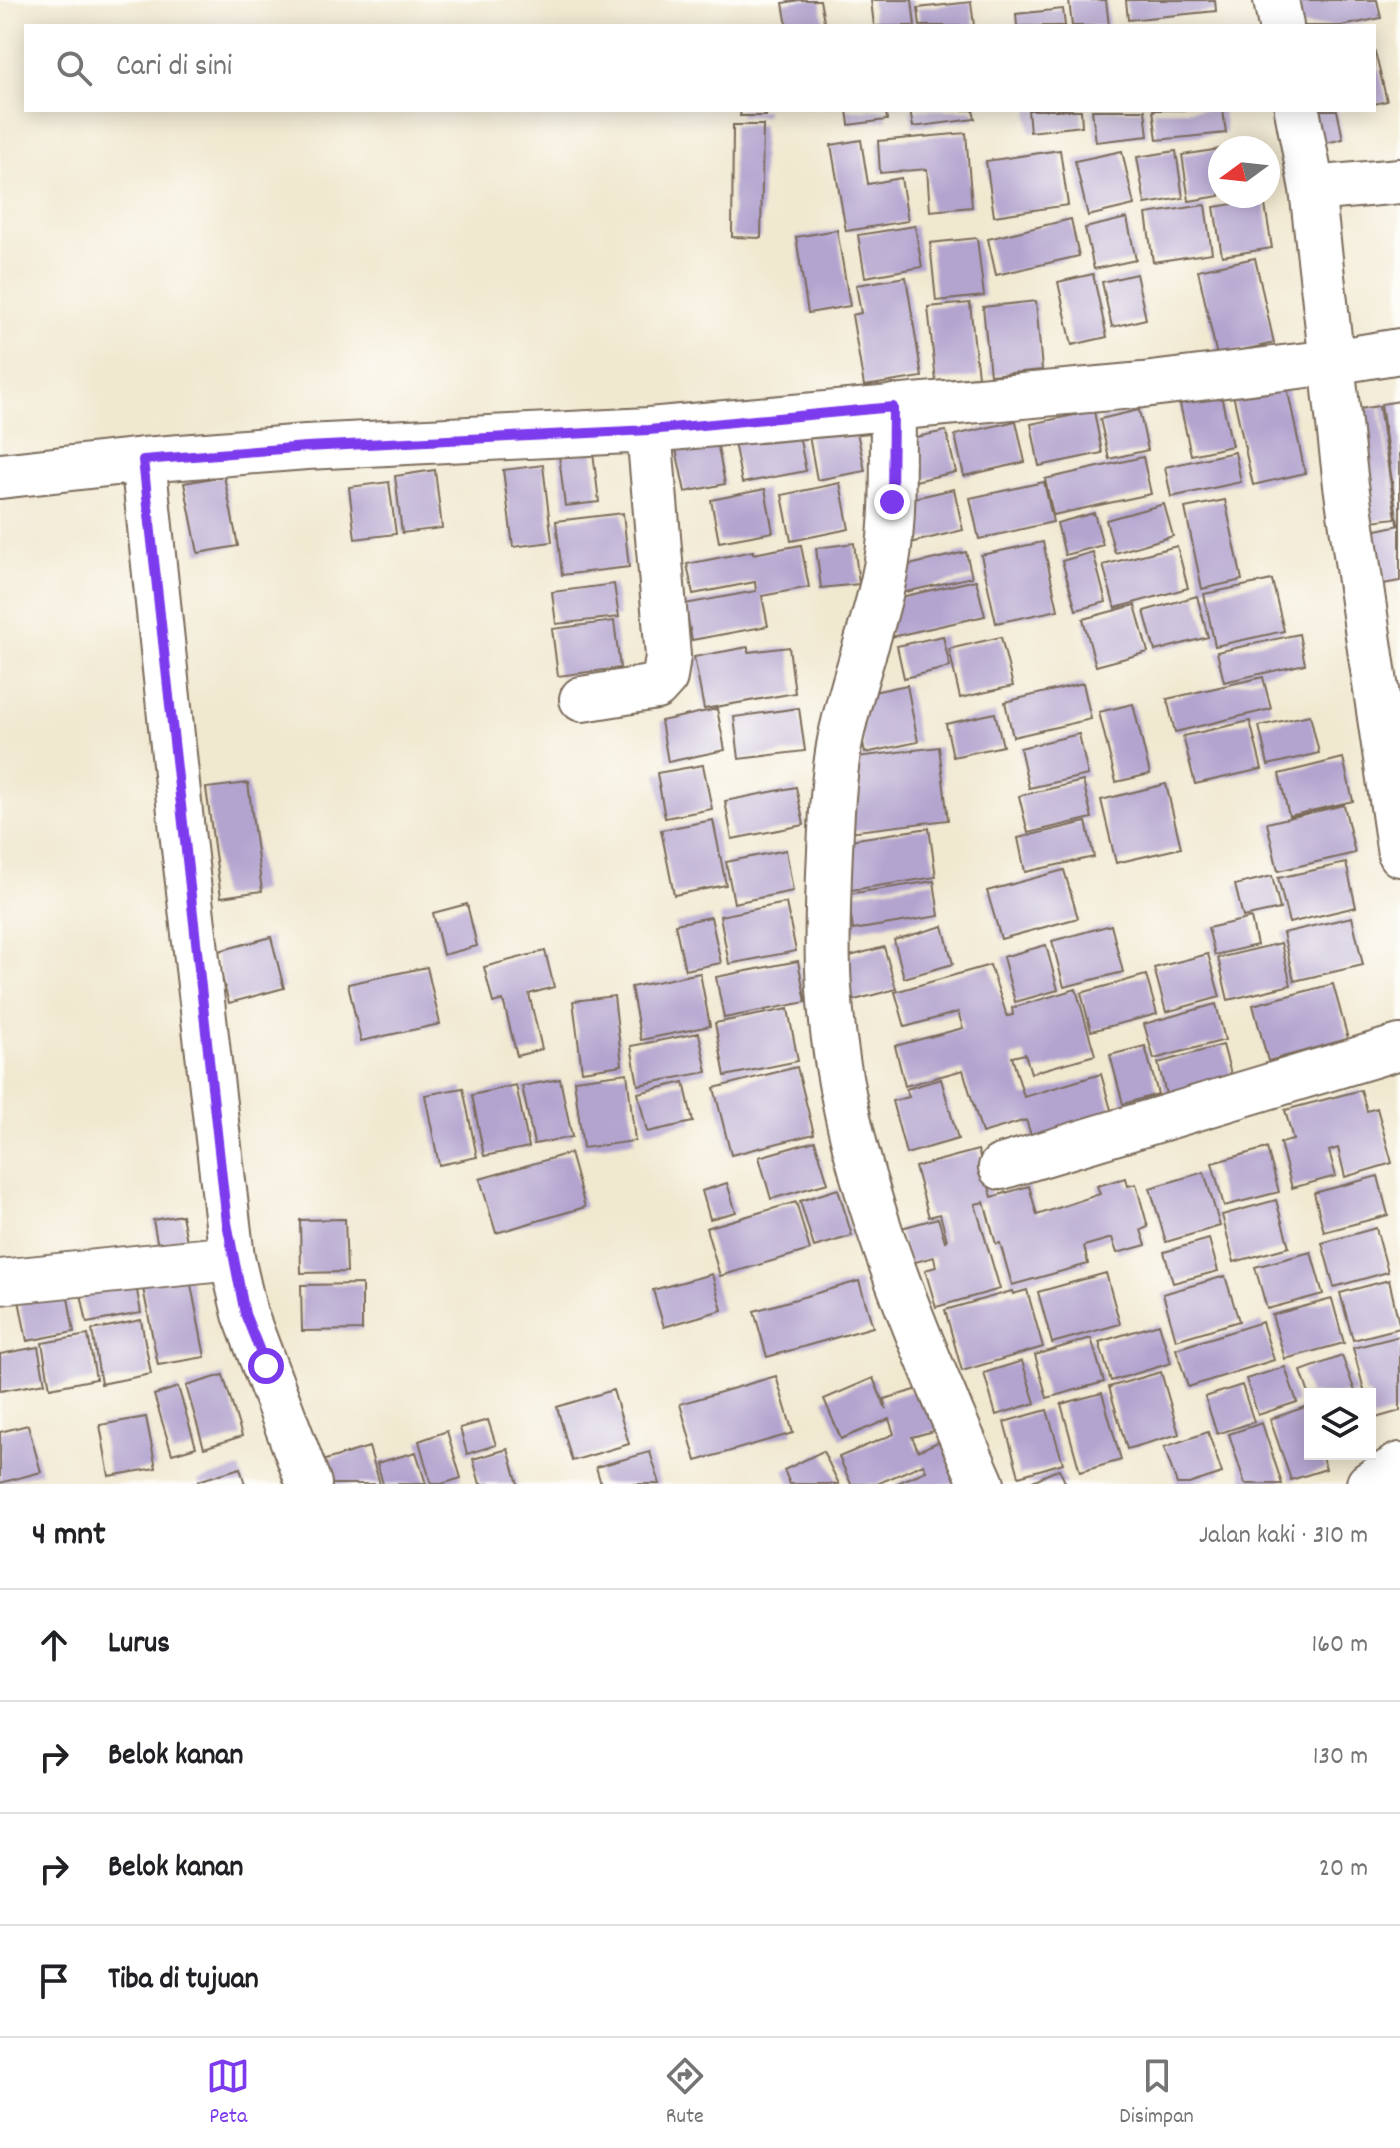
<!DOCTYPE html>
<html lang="id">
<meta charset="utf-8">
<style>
body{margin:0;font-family:Dekko,sans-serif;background:#f2f2f2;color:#202124}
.controls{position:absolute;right:24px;bottom:24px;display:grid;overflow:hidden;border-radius:0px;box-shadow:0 4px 20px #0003}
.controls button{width:72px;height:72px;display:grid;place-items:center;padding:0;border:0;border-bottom:2px solid #e0e0e0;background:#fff;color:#202124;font:40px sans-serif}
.compass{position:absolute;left:1208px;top:136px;width:72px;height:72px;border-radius:50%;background:#fff;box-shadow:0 4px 20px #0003;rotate:255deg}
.stop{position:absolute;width:24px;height:24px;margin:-18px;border:6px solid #7c3aed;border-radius:50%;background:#fff}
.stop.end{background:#7c3aed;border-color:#fff;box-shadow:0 2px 8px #0008}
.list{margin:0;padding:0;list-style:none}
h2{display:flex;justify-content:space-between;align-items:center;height:104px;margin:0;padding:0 32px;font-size:34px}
h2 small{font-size:26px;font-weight:400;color:#757577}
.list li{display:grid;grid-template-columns:52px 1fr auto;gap:24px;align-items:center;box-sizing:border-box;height:112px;padding:0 32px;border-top:2px solid #e0e0e0}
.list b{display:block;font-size:30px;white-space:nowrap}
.list em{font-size:26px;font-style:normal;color:#757577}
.icon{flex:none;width:44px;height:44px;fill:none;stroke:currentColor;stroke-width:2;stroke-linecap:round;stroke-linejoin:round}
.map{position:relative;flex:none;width:1400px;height:1484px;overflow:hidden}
.search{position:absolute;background:#fff;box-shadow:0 4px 20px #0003;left:24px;right:24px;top:24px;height:88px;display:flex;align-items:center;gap:20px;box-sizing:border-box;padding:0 28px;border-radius:0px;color:#757577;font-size:30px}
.sheet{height:552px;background:#fff}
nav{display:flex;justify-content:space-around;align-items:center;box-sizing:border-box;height:112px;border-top:2px solid #e0e0e0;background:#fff;font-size:22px;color:#757577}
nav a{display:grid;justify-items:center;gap:4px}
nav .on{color:#7c3aed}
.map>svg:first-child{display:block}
.building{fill:#b3a4cf}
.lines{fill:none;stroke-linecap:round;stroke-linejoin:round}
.minor-casing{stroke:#7b6c5c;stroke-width:48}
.minor{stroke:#fff;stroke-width:44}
.route{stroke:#7c3aed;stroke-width:10}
</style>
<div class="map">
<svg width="1400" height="1484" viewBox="0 0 1400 1484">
<rect width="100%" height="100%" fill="#fdfcf7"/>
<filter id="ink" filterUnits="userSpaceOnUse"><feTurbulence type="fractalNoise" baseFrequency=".0125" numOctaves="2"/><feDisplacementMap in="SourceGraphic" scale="16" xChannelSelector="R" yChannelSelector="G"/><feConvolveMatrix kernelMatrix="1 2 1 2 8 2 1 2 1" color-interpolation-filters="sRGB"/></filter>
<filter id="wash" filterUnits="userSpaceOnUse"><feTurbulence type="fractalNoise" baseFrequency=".006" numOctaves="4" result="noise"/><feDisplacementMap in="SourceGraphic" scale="32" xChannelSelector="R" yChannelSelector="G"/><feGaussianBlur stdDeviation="1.8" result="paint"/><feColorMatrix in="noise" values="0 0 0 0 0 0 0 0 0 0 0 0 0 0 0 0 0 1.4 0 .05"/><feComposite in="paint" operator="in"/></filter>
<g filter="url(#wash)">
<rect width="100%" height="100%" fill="#f1e8d0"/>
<g id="blocks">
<!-- building -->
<path class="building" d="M800,0h20l5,26h-38l-4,-23z
M871,0h41l3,26h-41z
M1069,0h37l3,26h-37z
M1126,0h89l1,11 -88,9z
M1287,0h90l4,18 -39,8h-49z
M971,2l3,24h-54l-2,-18z
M1063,9l2,17h-48l-1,-12z
M1374,48l13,53 -13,3z
M741,110h25v6h-26z
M847,110h39l1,10 -38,5z
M910,110h63l2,9 -62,8z
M1028,110h53l1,16 -52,6z
M1092,110h53l3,26 -52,6z
M1153,110h70l3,23 -69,7z
M1301,110h36l6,29 -34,8z
M733,125h30l-2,113 -29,-1z
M966,133l6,74 -42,4 -3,-42 -47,4 -2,-32z
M861,140l7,44 33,-6 7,43 -62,10 -15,-86z
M1220,149v47l-31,5 -7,-46z
M1060,150l8,55 -74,11 -8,-55z
M1122,151l12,54 -46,11 -13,-55z
M1176,151l7,47 -38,6 -8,-47z
M1264,199l8,49 -50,8 -8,-49z
M1205,205l7,48 -59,9 -7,-48z
M1127,218l9,42 -42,9 -9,-41z
M1071,219l8,37 -83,19 -8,-36z
M915,226l7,41 -57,10 -7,-42z
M837,230l13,76 -42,7 -12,-76z
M977,238l7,58 -48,5 -6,-58z
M1255,258l19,85 -57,13 -19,-86z
M1093,274l14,63 -35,8 -14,-63z
M1136,274l10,45 -34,8 -10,-45z
M906,277l16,100 -58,9 -12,-71 9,-2 -5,-28z
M1036,301l6,69 -52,5 -7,-68z
M970,303l8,74 -42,4 -8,-74z
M1286,382l19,91 -52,12 -20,-91z
M1221,395l11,51 -41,9 -11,-51z
M1400,401v123h-2l-17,-120z
M1379,406l17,112 -39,5 -17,-111z
M1139,410l9,40 -39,9 -9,-40z
M1094,411l8,42 -63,13 -8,-42z
M1016,421l9,41 -61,14 -9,-41z
M856,427l9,44 -48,9 -8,-44z
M798,430l8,41 -64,12 -8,-41z
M946,431l10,41 -50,11 -10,-42z
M717,442l8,42 -40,8 -9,-43z
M593,452l6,50 -34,4 -6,-50z
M1235,452l6,30 -70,15 -6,-30z
M1143,457l8,37 -98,21 -8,-36z
M543,465l9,77 -39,5 -10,-77z
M435,470l7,58 -40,5 -7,-57z
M224,476l14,70 -40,7 -14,-70z
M389,482l7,52 -41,5 -6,-52z
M1044,482l9,40 -74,17 -9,-41z
M840,483l9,46 -58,12 -9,-46z
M765,489l8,43 -54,10 -8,-42z
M954,489l9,41 -53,13 -9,-42z
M1225,500l17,80 -40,9 -17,-81z
M1164,504l9,32 -58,17 -9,-33z
M623,513l6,54 -67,8 -6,-54z
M1094,513l9,32 -38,10 -8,-32z
M1400,525v56l-17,3 -11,-53z
M1043,542l15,68 -62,13 -15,-68z
M854,543l5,41 -38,4 -5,-40z
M801,545l8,42 -47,9 6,30 -76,14 -7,-36 71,-13 -1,-9 -62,12 -6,-30 66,-13v3z
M1177,546l11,42 -73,20 -12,-43z
M966,552l6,25 -80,18 -5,-25z
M1093,552l13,50 -30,8 -14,-49z
M976,580l9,36 -94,21 -8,-36z
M1272,580l12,51 -69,15 -11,-52z
M614,584l5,33 -63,7 -4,-32z
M1197,596l11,41 -53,14 -11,-40z
M1135,605l13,47 -52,14 -13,-47z
M614,621l6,47 -62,8 -6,-47z
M1299,634l6,30 -81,18 -7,-30z
M943,636l7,31 -46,11 -7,-32z
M1001,637l12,49 -53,12 -11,-49z
M748,647v5l41,-5 6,46 -91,16 -10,-52z
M1263,677l8,32 -96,23 -8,-33z
M1083,683l8,36 -78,18 -8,-35z
M907,685l11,57 -53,11 -11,-57z
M1133,704l17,70 -34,8 -17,-70z
M799,708l6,43 -66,8 -5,-42z
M717,709l8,41 -57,12 -7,-41z
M995,713l8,33 -50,11 -7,-33z
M1310,715l9,38 -51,12 -9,-39z
M1250,721l12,48 -67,15 -12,-48z
M1079,734l9,41 -59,13 -9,-40z
M939,747l9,73 -99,12 -9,-73z
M1343,758l10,43 -64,15 -10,-42z
M703,765l9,44 -47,9 -8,-45z
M1083,781l9,37 -64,15 -9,-37z
M248,783l14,108 -41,6 -15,-109z
M1166,784l15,64 -65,15 -15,-63z
M796,787l8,38 -72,14 -7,-38z
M1344,805l11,48 -77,18 -11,-48z
M713,820l13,65 -52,10 -13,-65z
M1086,822l8,35 -69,15 -7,-34z
M929,828l7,49 -91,14 -8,-49z
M786,850l7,41 -59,12 -8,-41z
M1346,863l10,44 -67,16 -11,-45z
M1064,870l14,48 -77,21 -14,-48z
M1272,876l8,33 -37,8 -8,-32z
M934,881l5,35 -86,14 -5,-36z
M786,903l10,48 -67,13 -9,-48z
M467,904l10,42 -34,9 -10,-42z
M711,917l10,46 -36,7 -10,-46z
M1352,917l11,48 -69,16 -11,-48z
M1251,918l6,27 -42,10 -7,-27z
M1111,925l12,47 -59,15 -12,-46z
M943,926l10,38 -49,14 -10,-38z
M271,937l13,51 -55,15 -14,-51z
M1281,943l10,42 -63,15 -10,-42z
M1046,945l12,45 -43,12 -12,-45z
M884,947l12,42 -49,13 -12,-42z
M545,951l9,36 -25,7 13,55 -25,7 -14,-56 -10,3 -9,-36z
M1208,954l12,43 -54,15 -12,-44z
M798,961l8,41 -82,16 -8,-41z
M990,965l17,51 6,-1 -1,-7 64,-19 19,66 -64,18 -6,-19 -13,3 12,40 77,-23 12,43 -80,24 -7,-21 -44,13 -19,-63 -58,16 -10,-40 68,-18 -5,-16 -53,15 -10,-35z
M427,967l13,57 -79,17 -13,-57z
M700,973l10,53 -69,14 -10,-53z
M1146,975l11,39 -66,17 -10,-38z
M1333,984l15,55 -80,22 -15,-56z
M614,996l8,69 -40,6 -9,-70z
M1216,1004l9,36 -71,19 -10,-35z
M788,1009l10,52 -73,15 -10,-53z
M699,1033l8,39 -69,13 -7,-39z
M1223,1045l10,36 -66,17 -9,-35z
M1145,1046l13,48 -35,10 -13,-49z
M797,1067l17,67 -83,21 -17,-67z
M627,1073l8,68 -52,7 -9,-68z
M560,1079l12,58 -38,7 -12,-58z
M941,1079l17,60 -52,15 -14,-53 17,-4 -3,-8z
M684,1082l9,40 -46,10 -9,-39z
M516,1085l13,62 -45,9 -12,-61z
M463,1088l14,69 -38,8 -14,-70z
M1361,1090l6,21 10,-3 15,55 -47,14 -7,-29 -9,3 7,25 -44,12 -12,-45 13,-3 -8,-30z
M815,1141l13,42 -57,16 -12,-42z
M1267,1148l12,44 -55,14 -12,-43z
M978,1150l14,47 37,-11 8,29 63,-21 -3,-8 29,-8 2,8 8,-2 12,43 -7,3 5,15 -29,8 -5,-15 -28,8 4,18 -76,21 -12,-42 -4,1 -12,-42 -9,2 25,85 -64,18 -11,-37 11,-3 -2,-10 -26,7 -10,-35 40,-11 7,23 2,-1 -7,-26 -11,3 -14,-50z
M570,1153l15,54 -89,26 -16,-54z
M1204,1172l16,54 -54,16 -16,-54z
M1378,1176l10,39 -64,17 -10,-39z
M727,1183l9,29 -26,7 -8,-28z
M838,1189l14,47 -38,11 -14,-46z
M1276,1200l13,47 -55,15 -12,-47z
M796,1202l14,48 -90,26 -14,-48z
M182,1215l7,37 -29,5 -7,-37z
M345,1219l2,53 -46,1 -1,-53z
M1376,1228l12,44 -54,15 -12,-44z
M1209,1239l9,32 -45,12 -9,-31z
M1311,1252l12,42 -56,15 -12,-42z
M188,1269l17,88 -47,8 -17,-87z
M1106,1273l14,51 -68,19 -14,-51z
M134,1274l7,39 -54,10 -8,-39z
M712,1274l10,36 -58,17 -11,-37z
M1225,1276l14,45 -63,19 -13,-46z
M1389,1280l11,48 -47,12 -13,-47z
M859,1281l14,46 -106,30 -13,-46z
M362,1284v46l-60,1 -1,-46z
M66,1286l8,46 -47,9 -9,-46z
M1027,1290l16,57 -81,24 -17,-61 67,-19 1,3z
M1332,1299l12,44 -59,16 -13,-44z
M141,1320l10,54 -50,10 -9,-54z
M1262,1322l12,38 -86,27 -12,-38z
M1159,1324l12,39 -60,18 -12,-39z
M88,1335l8,44 -46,9 -8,-45z
M1400,1336v75l-28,8 -2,-25h-5l-12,-46z
M1091,1338l13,44 -57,16 -12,-43z
M38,1347l7,36 -45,8v-37z
M1342,1356l14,38h-47l-8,-23z
M1022,1361l13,42 -39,12 -12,-42z
M1285,1367l12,35 -39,13 -12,-36z
M1161,1372l18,62 -52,15 -18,-62z
M223,1375l19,61 -38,12 -18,-62z
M776,1376l17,57 -97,28 -16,-57z
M873,1378l13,31 -2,-10 52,-15 12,43 -36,10 6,14 38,-17 24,50h-85l31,-13 -3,-7 -46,20h-26l-12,-27 55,-23 -5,-15 -48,20 -17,-40z
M1242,1385l12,37 -37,12 -12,-37z
M178,1387l18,60 -24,7 -18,-59z
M613,1390l16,54 -57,17 -15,-54z
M1102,1393l19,67 -41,12 -19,-68z
M1305,1407l5,14v33h11l5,15 -35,11 -21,-61z
M1047,1410l16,53 -44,13 -15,-54z
M146,1417l10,51 -47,8 -9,-51z
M488,1420l8,25 -29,9 -7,-26z
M1262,1423l20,61h-37l-16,-50z
M28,1425l13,47 -41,11v-51z
M447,1431l14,47 -19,6h-11l-12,-43z
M1208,1432l14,41 -33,11h-12l-13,-37z
M369,1447l11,37h-62l-6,-20z
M508,1449l10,35h-38l-7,-25z
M823,1451l16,33h-49l-6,-14z
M416,1452l10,32h-43l-6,-21z
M650,1452l10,32h-59l-5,-17z
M240,1468l5,16h-46l-1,-3z
M1059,1469l7,15h-40z"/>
</g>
</g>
<g filter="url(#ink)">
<use href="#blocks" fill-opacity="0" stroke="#7b6c5c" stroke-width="2"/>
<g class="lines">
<defs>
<path id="minor" d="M1276,0l5,26
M1297,110l15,79 34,296 54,369
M1312,189l88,-8
M893,407c-1,58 3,119 -10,175 -12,55 -34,108 -44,164 -7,42 -8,85 -10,127 -1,38 -3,77 0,115 11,175 84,338 153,496
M143,460l39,371 50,427 13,56 64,170
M0,476l143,-16 163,-13 343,-17 494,-45 189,-23 68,-11
M582,699l74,-12 9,-10 3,-21 -19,-226
M1001,1167l399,-120
M0,1282l232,-24
M1369,1484l31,-19"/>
</defs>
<!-- minor casing -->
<use href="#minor" class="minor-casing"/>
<!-- minor -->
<use href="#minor" class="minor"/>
</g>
</g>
<g class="lines" filter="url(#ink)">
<!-- route -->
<path class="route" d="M266,1366l-21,-52 -18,-91 -84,-763 163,-13 343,-17 244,-23 -1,95"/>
</g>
</svg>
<div class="controls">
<button><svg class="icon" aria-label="layers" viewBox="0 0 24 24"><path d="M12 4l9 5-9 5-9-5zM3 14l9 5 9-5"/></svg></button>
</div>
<svg class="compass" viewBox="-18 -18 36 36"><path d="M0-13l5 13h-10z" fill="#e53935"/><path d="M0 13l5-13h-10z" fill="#757577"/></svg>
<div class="stop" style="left:266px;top:1366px"></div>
<div class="stop end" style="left:892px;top:502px"></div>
<div class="search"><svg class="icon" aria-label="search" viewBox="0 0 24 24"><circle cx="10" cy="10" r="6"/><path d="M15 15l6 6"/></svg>Cari di sini</div>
</div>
<section class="sheet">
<h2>4 mnt<small>Jalan kaki · 310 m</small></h2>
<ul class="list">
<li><svg class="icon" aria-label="ahead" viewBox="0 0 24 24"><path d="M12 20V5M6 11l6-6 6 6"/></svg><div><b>Lurus</b></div><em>160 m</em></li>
<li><svg class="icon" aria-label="right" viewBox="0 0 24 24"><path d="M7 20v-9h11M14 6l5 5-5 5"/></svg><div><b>Belok kanan</b></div><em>130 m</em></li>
<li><svg class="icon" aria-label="right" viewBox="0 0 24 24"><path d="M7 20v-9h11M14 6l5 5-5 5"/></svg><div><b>Belok kanan</b></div><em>20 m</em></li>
<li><svg class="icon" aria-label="arrive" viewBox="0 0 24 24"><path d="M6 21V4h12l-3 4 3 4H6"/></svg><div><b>Tiba di tujuan</b></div></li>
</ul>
</section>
<nav>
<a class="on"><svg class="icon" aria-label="map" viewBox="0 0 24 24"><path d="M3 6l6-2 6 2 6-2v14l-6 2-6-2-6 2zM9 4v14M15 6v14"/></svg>Peta</a>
<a><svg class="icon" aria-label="directions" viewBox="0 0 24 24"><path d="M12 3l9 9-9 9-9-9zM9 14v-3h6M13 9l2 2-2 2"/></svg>Rute</a>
<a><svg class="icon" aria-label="saved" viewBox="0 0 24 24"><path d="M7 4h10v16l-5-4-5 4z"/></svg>Disimpan</a>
</nav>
